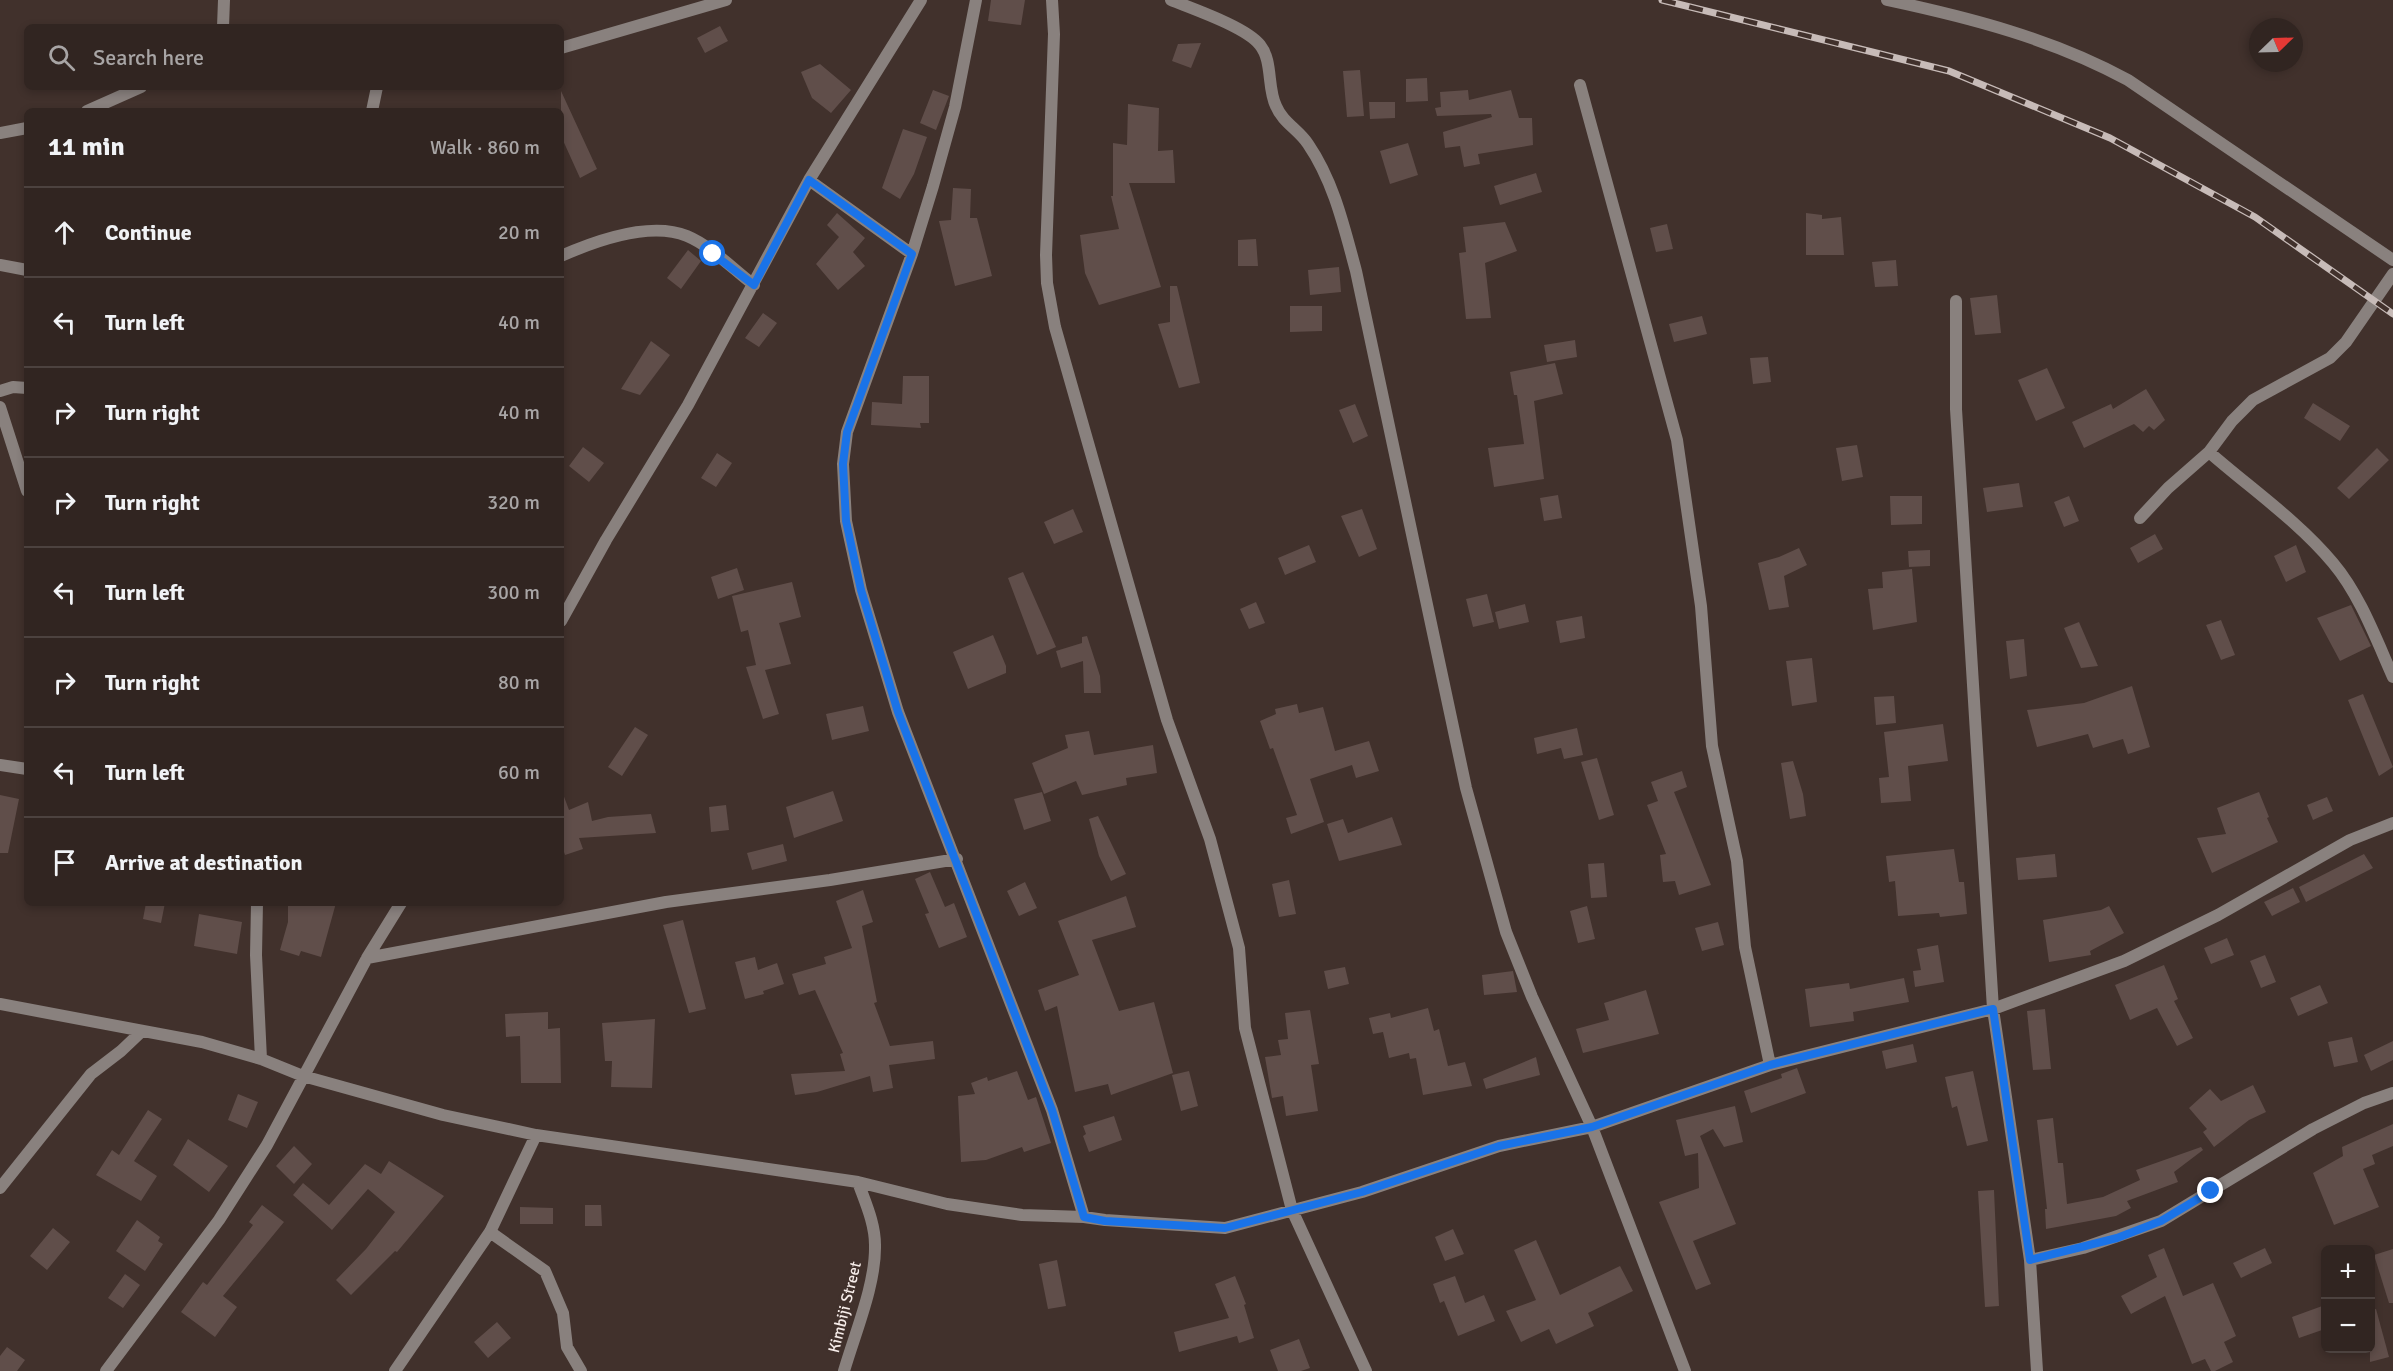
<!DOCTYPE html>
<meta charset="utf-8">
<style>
body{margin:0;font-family:Signika,sans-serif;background:#392d2a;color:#f1f3f6}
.controls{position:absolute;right:18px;bottom:18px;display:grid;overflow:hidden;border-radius:9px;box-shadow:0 3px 9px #0003}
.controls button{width:54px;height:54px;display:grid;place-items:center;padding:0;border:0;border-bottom:2px solid #4c423f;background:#312521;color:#f1f3f6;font:30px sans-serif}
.compass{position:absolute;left:2249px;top:18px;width:54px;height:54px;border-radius:50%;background:#312521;box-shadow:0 3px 9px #0003;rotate:67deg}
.stop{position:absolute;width:18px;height:18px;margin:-14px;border:4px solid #1a73e8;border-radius:50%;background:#fff}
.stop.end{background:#1a73e8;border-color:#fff;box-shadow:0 2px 6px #0008}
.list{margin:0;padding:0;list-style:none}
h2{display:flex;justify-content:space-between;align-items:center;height:78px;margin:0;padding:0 24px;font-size:26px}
h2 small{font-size:20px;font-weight:400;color:#a8a5a5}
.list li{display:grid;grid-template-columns:39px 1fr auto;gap:18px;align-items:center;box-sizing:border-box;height:90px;padding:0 24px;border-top:2px solid #4c423f}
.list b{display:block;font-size:22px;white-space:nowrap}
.list em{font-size:20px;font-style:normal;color:#a8a5a5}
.icon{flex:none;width:33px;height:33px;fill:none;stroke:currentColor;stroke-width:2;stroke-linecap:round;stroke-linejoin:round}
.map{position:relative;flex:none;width:2393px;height:1371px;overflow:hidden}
.search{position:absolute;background:#312521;box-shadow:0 3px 9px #0003;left:24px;top:24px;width:540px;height:66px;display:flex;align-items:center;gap:15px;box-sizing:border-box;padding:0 21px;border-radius:9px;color:#a8a5a5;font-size:22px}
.panel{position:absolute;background:#312521;box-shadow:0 3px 9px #0003;left:24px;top:108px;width:540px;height:798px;border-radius:9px}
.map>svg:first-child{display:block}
.building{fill:#604e4a}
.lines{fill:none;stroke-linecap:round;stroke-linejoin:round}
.minor{stroke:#89817e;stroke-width:12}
.rail-casing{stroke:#c7bbb8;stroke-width:7}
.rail{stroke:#41312c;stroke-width:4.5;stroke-dasharray:14;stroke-linecap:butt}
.route{stroke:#1a73e8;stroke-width:8}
.labels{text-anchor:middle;stroke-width:5;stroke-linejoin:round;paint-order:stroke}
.street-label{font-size:16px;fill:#f6ece9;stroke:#41312c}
</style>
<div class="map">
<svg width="2393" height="1371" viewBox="0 0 2393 1371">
<rect width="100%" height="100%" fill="#41312c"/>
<!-- building -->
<path class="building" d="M991,0h34l-4,25 -33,-4z
M720,26l8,15 -23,12 -8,-15z
M1201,43l-10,25 -19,-7 6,-17z
M820,64l31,26 -20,23 -19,-15 -11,-26z
M1360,70l4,46 -17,1 -4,-46z
M1427,78l1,23 -22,1v-23z
M933,90l16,6 -13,34 -16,-7z
M1468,90l1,10 42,-10 8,28h13l1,27 -55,9 2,10 -16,3 -4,-21 -15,2 -2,-16 49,-15 -1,-3 -54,2 -2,-8 6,-1 -1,-15z
M561,91l36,78 -17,9 -19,-42z
M1369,102h26v16l-25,1z
M1128,104l31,4 -1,43 15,-1 2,33h-46l32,104 -62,18 -14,-32 -5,-38 39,-6 -8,-33h2v-53l14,2z
M903,129l24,8 -13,37 -14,25 -18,-11z
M1408,143l10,32 -28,9 -10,-33z
M1536,173l6,19 -42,13 -6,-19z
M953,188l18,1 -1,29h7l15,58 -37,10 -16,-65 12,-1z
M837,213l28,25 -12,14 12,14 -27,24 -22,-26 23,-27 -12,-12z
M1806,213l16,2v4l19,-2 3,38h-38z
M1505,222l12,29 -32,12 6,55 -25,1 -7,-66 7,-1 -3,-25z
M1667,224l6,25 -17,3 -6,-24z
M1256,239l2,27h-20v-26z
M688,250l13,11 -20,28 -14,-11z
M1896,260l2,26 -23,1 -3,-25z
M1339,267l2,25 -31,3 -2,-25z
M1170,286h7l23,97 -21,5 -21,-64 12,-2z
M1997,295l4,38 -26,2 -5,-37z
M1290,306h32v25l-32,1z
M763,313l14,10 -18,24 -14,-9z
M1702,316l5,18 -33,8 -5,-18z
M1575,340l2,17 -30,5 -3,-17z
M651,341l19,14 -30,40 -19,-6z
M1768,357l3,25 -18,2 -3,-26z
M1555,363l8,31 -29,7 10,78 -50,8 -6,-39 36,-4 -7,-49h-3l-4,-23z
M2047,368l18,40 -29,13 -18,-41z
M903,376h26v47h-9l1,5 -50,-3 1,-23 30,2z
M2146,389l19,31 -11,10 -5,-4 -6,6 -9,-8 -50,24 -12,-26 39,-18 2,5z
M2313,403l37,23 -10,15 -36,-23z
M1355,404l13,32 -15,7 -14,-33z
M1857,445l6,32 -21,4 -6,-33z
M583,447l21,16 -15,19 -20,-16z
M2377,448l12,12 -40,39 -12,-11z
M717,453l15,10 -16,24 -15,-9z
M2019,483l4,24 -36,5 -4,-24z
M1558,495l4,23 -18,3 -4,-23z
M1890,496h32v28l-31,1z
M2069,496l10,25 -15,6 -10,-25z
M1073,509l10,23 -29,12 -10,-22z
M1362,509l15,40 -18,8 -18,-41z
M2155,534l8,15 -25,14 -8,-15z
M1309,545l7,17 -31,13 -7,-17z
M2296,545l10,27 -20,10 -12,-26z
M1799,548l8,17 -23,11 5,31 -20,3 -11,-47 21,-6z
M1930,550v16l-21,1 -1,-16z
M737,568l7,22 -26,9 -7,-22z
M1912,569l5,53 -44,8 -5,-41 15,-1 -1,-16z
M1023,572l33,75 -19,8 -29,-77z
M792,582l9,35 -22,6 12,41 -26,6 14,44 -16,5 -17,-52 10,-2 -8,-35 -7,2 -9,-36z
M1487,594l7,28 -21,5 -7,-28z
M1256,602l9,21 -16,6 -9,-20z
M1525,604l4,18 -30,7 -4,-17z
M2351,605l20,41 -31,15 -23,-43z
M1582,616l3,22 -25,5 -4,-22z
M2221,620l14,35 -14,5 -15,-35z
M2079,622l19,44 -17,2 -17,-40z
M993,635l13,31v7l-38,16 -15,-37z
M1087,636l13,40 1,17h-17l-1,-32 -22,7 -5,-17 26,-8v-6z
M2024,639l3,37 -17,3 -4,-38z
M1812,658l5,44 -25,4 -6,-45z
M2132,686l18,61 -22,7 -5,-15 -30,9 -5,-14 -51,13 -10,-37 57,-7z
M2363,694l30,73 -14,9 -31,-76z
M1894,696l2,27 -20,2 -2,-28z
M1297,704l2,9 24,-6 12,44 34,-10 10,30 -23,7 -4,-13 -42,14 14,43 -33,12 -5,-16 11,-3 -24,-67 -3,1 -10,-28 16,-7 -1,-5z
M863,706l6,25 -37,9 -6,-26z
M1943,724l5,37 -40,5 3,35 -30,2 -2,-25 10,-1 -5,-45z
M635,727l13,8 -26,41 -14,-9z
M1577,728l6,27 -19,4 -3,-11 -24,6 -3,-16z
M1089,731l5,24 59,-10 4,28 -31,5 1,7 -45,10 -6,-14 -32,13 -12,-31 36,-15 -3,-13z
M1597,758l17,57 -15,5 -18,-58z
M1793,761l10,33 3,22 -16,3 -9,-56z
M1682,771l5,16 -13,5 37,93 -32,10 -4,-14 -12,1 -3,-27 6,-1 -19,-49 11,-4 -7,-19z
M833,791l10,30 -49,17 -8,-31z
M1042,792l9,29 -27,9 -10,-31z
M2259,792l10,25 -2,1 11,24 -66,31 -15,-35 29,-4 -9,-26z
M563,794l6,16 19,-8 4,19 16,-4 43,-3 5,19 -77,5 4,11 -18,6 -4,-12v-48z
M0,795l19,4 -11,54h-8z
M2327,797l6,14 -20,9 -6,-15z
M726,805l3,25 -18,2 -2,-25z
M1098,816l28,58 -15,7 -12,-25 -10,-37z
M1392,817l10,28 -63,16 -12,-37 16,-5 5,14z
M783,844l4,17 -35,9 -5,-17z
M1954,849l5,33h5l3,32 -27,3 -1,-4 -41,3 -3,-35 -6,1 -3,-26z
M2055,854l2,23 -39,3 -2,-22z
M2364,854l9,14 -67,34 -7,-15z
M1604,863l3,34 -16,1 -3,-34z
M930,872l15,35 9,-4 13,34 -28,11 -14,-34 4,-1 -14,-34z
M1289,880l7,34 -17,3 -7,-33z
M1025,882l12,26 -18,8 -12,-25z
M2293,888l7,14 -28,14 -8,-14z
M863,890l10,32 -11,4 15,76 -3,1 16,43 43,-5 2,18 -46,6 4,23 -20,4 -3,-16 -53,16 -22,3 -4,-21 54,-3 -5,-17 3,-1 -28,-63 -16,5 -7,-21 34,-10 -2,-7 28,-9 -16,-47z
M1126,896l10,31 -44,13 27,71 35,-9 19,71 -62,22 -3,-11 -33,8 -18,-86 -12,5 -7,-21 41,-15 -21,-54z
M146,903h19l-4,20 -18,-4z
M288,903h48l-15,54 -20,-6 -2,5 -19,-6 8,-28z
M1587,906l8,33 -17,4 -8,-32z
M2109,906l15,27 -34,18 1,4 -42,7 -6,-42 58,-10z
M199,914l43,8 -5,32 -43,-8z
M683,920l23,89 -17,4 -26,-88z
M1718,922l6,23 -22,6 -7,-23z
M2227,938l7,17 -23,9 -7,-16z
M1938,945l6,37 -29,5 -2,-16 8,-1 -4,-21z
M2265,955l11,27 -15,6 -11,-27z
M755,957l3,13 19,-7 7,21 -21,7 1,3 -19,5 -10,-37z
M2164,965l14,34 -4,2 19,37 -16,8 -20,-38 -27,12 -15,-35z
M1345,967l4,17 -21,5 -4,-18z
M1513,971l4,21 -33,3 -2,-20z
M1904,978l5,24 -56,10 1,9 -44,6 -5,-38 44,-6 1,6z
M2320,985l8,18 -30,13 -8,-18z
M1646,990l13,44 -76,19 -7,-24 33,-9 -5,-17z
M1428,1008l6,23 5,-2 9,37 17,-4 7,24 -49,9 -7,-37 -6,1 -1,-6 -20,5 -6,-26 -10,2 -4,-16 21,-5 1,5z
M2045,1009l6,60 -18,1 -6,-59z
M1310,1010l9,54 -8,1 7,46 -32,5 -3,-20 -11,2 -7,-41 16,-2 -3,-15 10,-1 -3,-26z
M548,1012v17l12,-1 1,55h-40l-1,-47 -14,1 -1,-23z
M655,1019l-3,69 -41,-1 1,-26h-7l-3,-38z
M2352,1037l6,25 -24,5 -6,-25z
M2393,1041v19l-22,11 -7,-16z
M1913,1044l4,18 -31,7 -4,-18z
M1536,1057l4,18 -54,14 -3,-10z
M1797,1068l9,25 -55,20 -7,-22 38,-13 -1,-4z
M1017,1071l11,29 8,-3 15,46 -27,9 -2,-5 -36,13 -25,2 -3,-66 17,-2 -4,-11 16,-6 1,4z
M1189,1071l9,35 -17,5 -9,-36z
M1973,1071l15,70 -21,5 -10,-40 -5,2 -7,-31z
M2253,1085l13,27 -17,8 -35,27 -11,-15 4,-3 -18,-21 21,-19 11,12z
M238,1094l20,8 -11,26 -19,-8z
M1735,1106l8,36 -19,5 -11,-18 -13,7 36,88 -43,17 18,43 -15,6 -37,-88 40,-14 -1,-35 -13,3 -9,-36z
M148,1110l14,9 -28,42 23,15 -16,25 -45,-26 16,-25 7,5z
M1114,1116l8,24 -33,12 -6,-16 3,-2 -3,-8z
M2053,1118l5,45h5l4,41 36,-7 37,-17 -4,-10 65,-23 2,3 -29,22 4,10 -51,19 4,7 -15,8 -70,13 -1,-20h2l-10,-89z
M2393,1124v22l-21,9 3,9 -12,5 16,38 -45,18 -21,-52 30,-17 -1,-9z
M188,1139l40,27 -19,26 -36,-27z
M294,1146l18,18 -18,20 -18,-18z
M389,1161l55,35 -47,56 -2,-1 -44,44 -15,-15 30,-31 29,-37 -27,-23 -36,41 -39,-35 10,-12 26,22 36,-41 16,10z
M1994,1190l5,116 -14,1 -7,-116z
M262,1205l22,17 -61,74 14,11 -22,30 -34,-25 22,-30 4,3 46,-60 -4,-3z
M585,1205h16l1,21h-17z
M520,1207l33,1v16h-33z
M137,1220l23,17 -2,4 5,3 -18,27 -29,-20z
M53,1228l17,14 -23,28 -17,-14z
M1453,1229l11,25 -19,7 -10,-24z
M1536,1240l24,55 60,-29 13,25 -45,22 6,13 -38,18 -7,-15 -28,13 -15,-31 30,-11 -22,-50z
M2164,1248l19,48 30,-13 23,53 -12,6 9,20 -18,9h-4l-6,-12 -13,5 -27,-68 -34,18 -10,-18 36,-19 -9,-22z
M2265,1248l7,15 -31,15 -8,-15z
M2393,1249v54h-4l-15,-48z
M1057,1260l9,46 -18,3 -9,-45z
M125,1274l15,11 -17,23 -15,-10z
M1235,1276l11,28 -2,1 10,33 -15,5 -2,-7 -58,16 -5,-20 55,-14 -14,-34z
M1455,1276l10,27 19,-8 11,26 -37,15 -14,-35 -4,2 -7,-19z
M2325,1305v24l-26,9 -7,-21z
M2376,1309l13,48 -19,5v-52z
M497,1322l14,16 -23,20 -14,-16z
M1299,1339l11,29 -9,3h-23l-8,-21z
M7,1347l18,13 -8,11h-17v-15z"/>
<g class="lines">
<!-- minor -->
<path class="minor" d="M976,0l-21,107 -22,79 -21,68 -65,178 -4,32 3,57 15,69 37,122 154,398 32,107
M1052,0l2,34 -8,221 1,28 8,44 112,393 43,119 29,109 6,80 47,182 74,161
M1171,0c22,9 75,27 89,45 13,16 7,43 16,61 7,17 22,23 32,38 26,38 36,83 48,127l110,517 40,144 26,65 60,130 93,244
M1887,0c84,18 166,39 241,80l265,180
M223,27l1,-27
M561,48l165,-48
M1580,85l97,355 24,166 11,140 25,115 8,86 25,118
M87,111l54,-24
M372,111l5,-24
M0,133l27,-5
M809,180l103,74
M561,256c34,-15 89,-35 126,-20 24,10 47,34 67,49
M0,265l27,5
M1956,301v108l37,600 37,251 7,111
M0,391l13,-4 14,1
M0,407l27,84
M2209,452c41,36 89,69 124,111 27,32 43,76 60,114
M2140,518l28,-30 41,-36 23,-31 21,-21 77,-42 16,-16 47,-68
M561,621l45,-81 82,-135 121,-225 112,-180
M0,765l27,4
M257,903l-1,52 5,104
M367,958l299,-56 164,-22 127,-21
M0,1004l202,38 59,17 42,17 140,39 93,20 322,47 89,22 75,11 62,2 21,3 120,8 137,-36 137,-46 93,-19 178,-62 223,-56 131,-48 94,-46 132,-75 43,-17
M0,1188l91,-114 30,-23 20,-19
M490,1232l55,39 18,42 4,34 14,24
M2030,1260l53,-12 78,-27 152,-92 51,-26 29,-10
M106,1371l113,-151 48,-75 100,-187 34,-55
M395,1371l95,-139 46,-97
M844,1371c11,-38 32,-87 31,-126 0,-22 -10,-43 -17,-63"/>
<defs>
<path id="rail" d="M1662,0l287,71 161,67 145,79 138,97"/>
</defs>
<!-- rail casing -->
<use href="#rail" class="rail-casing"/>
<!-- rail -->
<use href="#rail" class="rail"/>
</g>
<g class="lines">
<!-- route -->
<path class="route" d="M713,254l41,31 55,-105 103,74 -65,178 -4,32 3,57 15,69 37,122 154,398 32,107 21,4 120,7 137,-36 137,-46 93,-19 178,-62 223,-56 37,251 87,-22 44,-17 50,-30"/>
</g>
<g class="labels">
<!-- street labels -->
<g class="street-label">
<text transform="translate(844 1307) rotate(-76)" y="6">Kimbiji Street</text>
</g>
</g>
</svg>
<div class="controls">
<button>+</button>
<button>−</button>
</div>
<svg class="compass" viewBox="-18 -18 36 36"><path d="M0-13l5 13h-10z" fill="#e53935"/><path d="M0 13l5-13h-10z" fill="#a8a5a5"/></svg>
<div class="stop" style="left:713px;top:254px"></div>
<div class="stop end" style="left:2211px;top:1191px"></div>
<div class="search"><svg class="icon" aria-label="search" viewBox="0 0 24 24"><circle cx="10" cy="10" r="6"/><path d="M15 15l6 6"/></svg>Search here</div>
<section class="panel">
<h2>11 min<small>Walk · 860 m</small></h2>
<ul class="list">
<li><svg class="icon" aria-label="ahead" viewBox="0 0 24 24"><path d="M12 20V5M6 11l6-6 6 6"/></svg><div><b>Continue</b></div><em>20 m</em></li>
<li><svg class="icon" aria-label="left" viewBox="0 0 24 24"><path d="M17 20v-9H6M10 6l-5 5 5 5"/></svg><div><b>Turn left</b></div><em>40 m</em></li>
<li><svg class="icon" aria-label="right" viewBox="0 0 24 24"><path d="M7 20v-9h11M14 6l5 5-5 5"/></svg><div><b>Turn right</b></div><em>40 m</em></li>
<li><svg class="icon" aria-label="right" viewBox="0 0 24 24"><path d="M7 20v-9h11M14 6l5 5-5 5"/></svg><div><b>Turn right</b></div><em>320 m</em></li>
<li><svg class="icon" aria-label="left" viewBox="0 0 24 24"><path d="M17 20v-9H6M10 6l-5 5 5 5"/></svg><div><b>Turn left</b></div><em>300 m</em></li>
<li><svg class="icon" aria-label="right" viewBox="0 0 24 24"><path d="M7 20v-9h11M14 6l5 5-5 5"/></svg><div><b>Turn right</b></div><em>80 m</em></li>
<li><svg class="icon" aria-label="left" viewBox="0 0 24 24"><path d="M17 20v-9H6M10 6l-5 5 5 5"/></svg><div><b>Turn left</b></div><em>60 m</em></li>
<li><svg class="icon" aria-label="arrive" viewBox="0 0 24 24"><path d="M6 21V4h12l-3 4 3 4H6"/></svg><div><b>Arrive at destination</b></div></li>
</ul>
</section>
</div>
